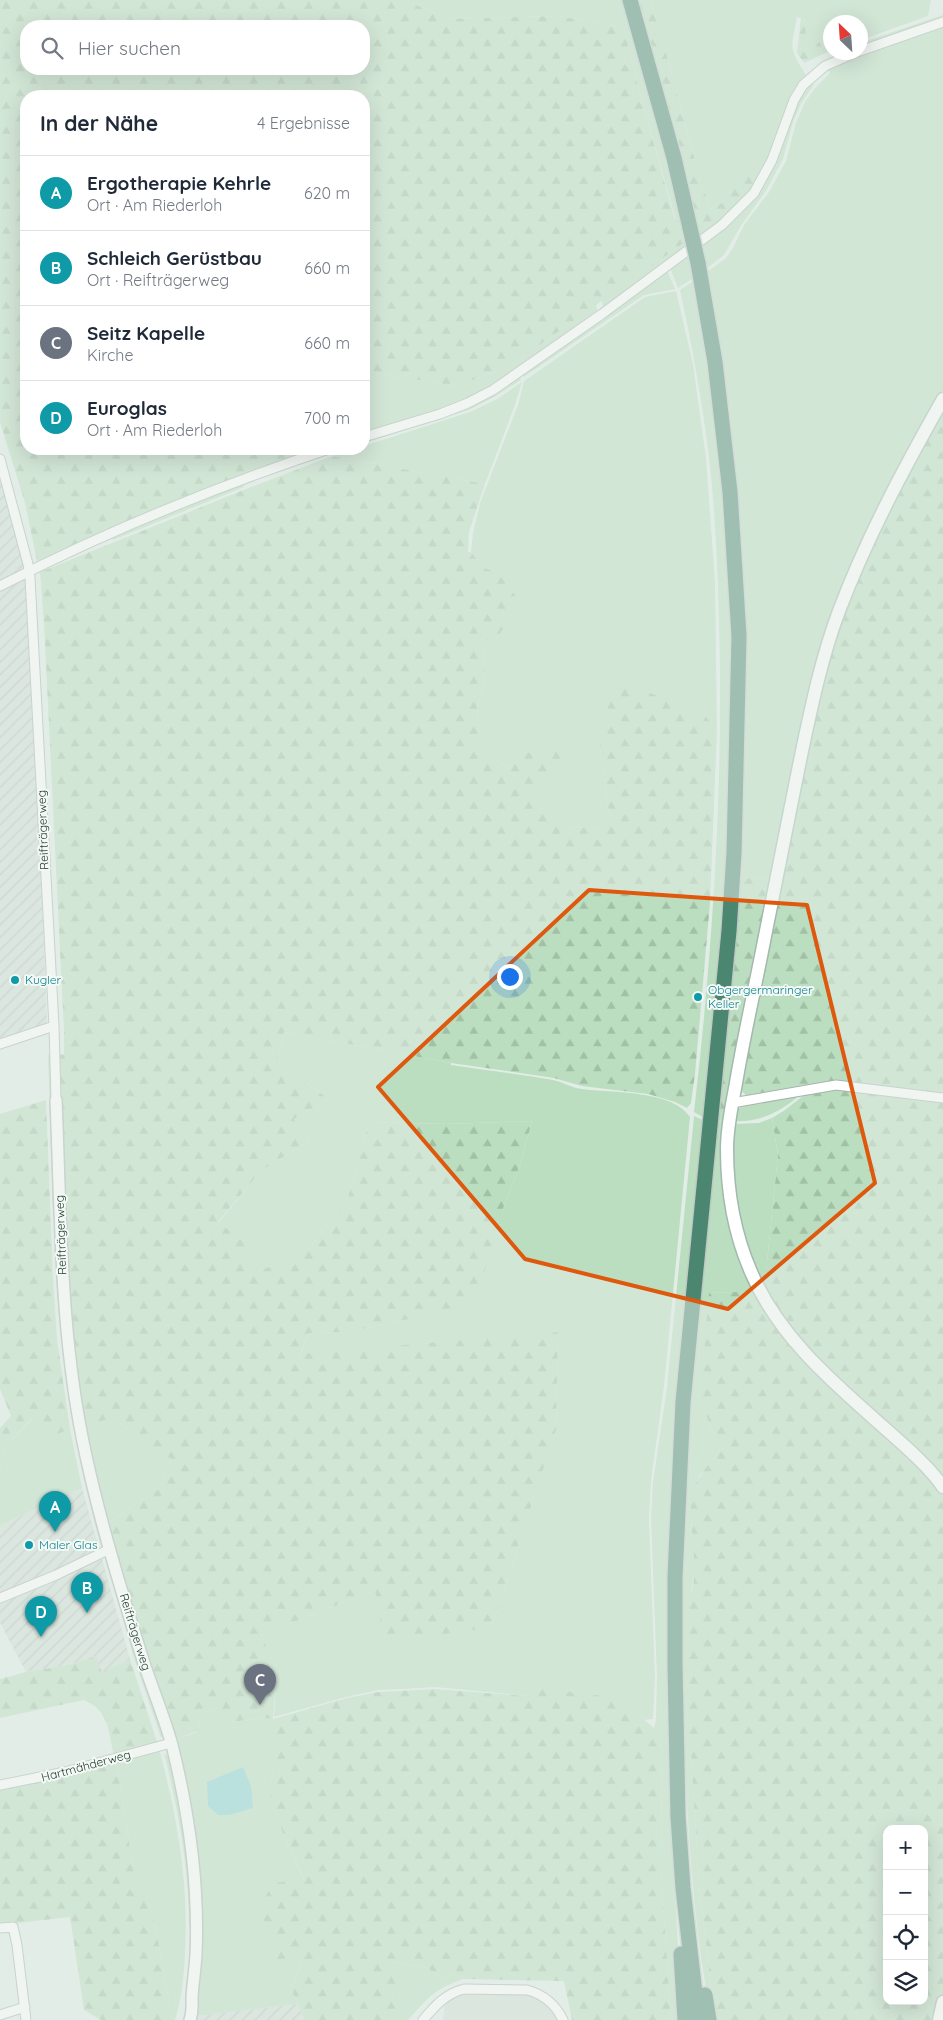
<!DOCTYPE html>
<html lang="de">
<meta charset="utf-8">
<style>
body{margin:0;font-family:Quicksand,sans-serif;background:#f2f2f3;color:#1f2937}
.controls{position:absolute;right:15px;bottom:15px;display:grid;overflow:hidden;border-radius:10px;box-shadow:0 5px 20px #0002}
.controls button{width:45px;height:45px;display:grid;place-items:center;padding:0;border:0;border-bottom:1px solid #e0e1e3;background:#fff;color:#1f2937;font:25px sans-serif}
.compass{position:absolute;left:823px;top:15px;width:45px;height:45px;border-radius:50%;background:#fff;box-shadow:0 5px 20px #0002;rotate:335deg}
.you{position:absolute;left:509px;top:976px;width:18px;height:18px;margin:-12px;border:4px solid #fff;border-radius:50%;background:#1a73e8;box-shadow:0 0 0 8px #1a73e833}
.badge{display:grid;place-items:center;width:32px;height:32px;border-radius:50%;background:#2563eb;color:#fff;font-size:16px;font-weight:700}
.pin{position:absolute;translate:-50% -41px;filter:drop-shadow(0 1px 2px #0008)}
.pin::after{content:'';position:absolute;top:26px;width:18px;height:15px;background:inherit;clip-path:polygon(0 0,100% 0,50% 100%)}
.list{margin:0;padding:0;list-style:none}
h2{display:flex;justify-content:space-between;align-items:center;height:65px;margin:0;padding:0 20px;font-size:21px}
h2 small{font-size:16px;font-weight:400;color:#747a83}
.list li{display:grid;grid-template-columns:32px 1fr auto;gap:15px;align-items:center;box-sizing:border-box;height:75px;padding:0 20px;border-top:1px solid #e0e1e3}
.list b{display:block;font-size:19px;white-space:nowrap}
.list p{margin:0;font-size:16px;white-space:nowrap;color:#747a83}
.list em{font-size:16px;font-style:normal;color:#747a83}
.icon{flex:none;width:28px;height:28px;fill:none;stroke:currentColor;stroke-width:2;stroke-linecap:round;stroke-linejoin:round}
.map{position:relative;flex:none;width:943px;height:2020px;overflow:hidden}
.search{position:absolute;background:#fff;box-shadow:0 5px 20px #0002;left:20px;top:20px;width:350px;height:55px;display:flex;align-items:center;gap:12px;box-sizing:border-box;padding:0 18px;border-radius:20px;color:#747a83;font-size:19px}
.panel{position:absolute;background:#fff;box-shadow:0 5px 20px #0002;left:20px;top:90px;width:350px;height:365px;border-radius:20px}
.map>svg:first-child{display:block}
.built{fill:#d1ddd6}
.industrial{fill:url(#industrial-furrows)}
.grass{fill:#bcdec0}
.forest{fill:url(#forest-firs);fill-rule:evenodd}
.water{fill:#8bd2d2}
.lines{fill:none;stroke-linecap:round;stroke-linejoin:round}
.minor-casing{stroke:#a6b5ad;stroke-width:11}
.tertiary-casing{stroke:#a6b5ad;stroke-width:14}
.secondary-casing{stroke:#a2b9ad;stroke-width:15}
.trunk-casing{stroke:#c1c9c6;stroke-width:18}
.minor{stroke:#fff;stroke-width:9}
.tertiary{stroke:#fff;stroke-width:11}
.secondary{stroke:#fff;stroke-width:12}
.trunk{stroke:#4b8770;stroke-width:15}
.trunk-bridge-casing{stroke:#c1c9c6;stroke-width:18;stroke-linecap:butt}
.trunk-bridge{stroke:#4b8770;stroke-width:15}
.marked{fill:none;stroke:#de580e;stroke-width:4;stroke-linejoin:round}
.culture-dot{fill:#0f9aa8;stroke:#f4f9f6;stroke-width:2}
.labels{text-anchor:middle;stroke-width:4;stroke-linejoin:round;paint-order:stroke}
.street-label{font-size:12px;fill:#233f33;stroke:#f4f9f6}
.culture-label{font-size:12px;fill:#0d838f;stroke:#f4f9f6;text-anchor:start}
</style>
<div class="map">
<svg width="943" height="2020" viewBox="0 0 943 2020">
<defs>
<pattern id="industrial-furrows" width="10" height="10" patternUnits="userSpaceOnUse" patternTransform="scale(1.25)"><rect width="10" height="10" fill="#d1ddd6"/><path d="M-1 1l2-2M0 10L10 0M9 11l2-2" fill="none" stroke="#b3bfb8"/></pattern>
<pattern id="forest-firs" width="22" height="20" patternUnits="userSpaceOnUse" patternTransform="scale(1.25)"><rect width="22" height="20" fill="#bcdec0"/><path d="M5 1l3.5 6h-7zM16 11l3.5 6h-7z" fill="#a1c0a5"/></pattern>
</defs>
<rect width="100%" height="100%" fill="#e3ede7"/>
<!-- built -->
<path class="built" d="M468,1993l62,1 13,7 15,19h-115l2,-18 11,-6z"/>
<!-- industrial -->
<path class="industrial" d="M0,471l25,99 10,144 12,311 -47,15z
M82,1488l48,171 -28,13 -7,-16 -27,9 -42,7 -26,-49v-98z
M298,2004l7,16h-111l1,-4z"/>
<!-- grass -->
<path class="grass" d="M405,0h218l61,223 -8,-2 -41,-146 -11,-47 -65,-12 -112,3z
M650,0h281l-3,16 -67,24 -1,-18h-30v13l-9,5 -6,6 -13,5 -3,-8 6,-23 -8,-3c-6,32 -9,31 10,59l-16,22 -21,61 -9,16 -31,14 -8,14 -12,6c-23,-69 -37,-140 -60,-209z
M943,15v4l-82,29 -1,-5z
M943,25v366l-20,35 -152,453 -32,-1 5,-101 1,-86 -41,-417 22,-16 7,-10 11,-23 25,-33 17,-31 10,-38 9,-21 10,-14 15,-15 -3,-5 16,-7z
M811,81l3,4 -12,17 -9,20 -10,37 -17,32 -24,33 -18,31 -19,15 -5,-25 38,-29 19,-21 39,-93z
M688,240l1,7 -86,62 -1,-9z
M690,254l5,23 -17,11 -8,-20z
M667,270l8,19 -31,6 -120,82 -2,-3z
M696,279c15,92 26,184 31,277 2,27 5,54 5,80 2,161 -14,322 -28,482l-10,-6c17,-146 27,-293 26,-439 -1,-72 -3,-144 -11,-216 -7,-56 -17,-112 -29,-167z
M676,291l17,73 13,94 9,124 2,150 -12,-17 -105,33 11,79 -54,1 -16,-16 -16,-59 -17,16 -20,-15 -9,-18 -2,-29 8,-24 -1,-42 38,-37 -24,-31 -16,-6 -11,-15 2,-19 7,-30 38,-98 6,-24 121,-84z
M598,303l-2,3 2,6 -107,75 -25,13 -27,11 -75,23v-63l92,15 51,-18z
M519,376l2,4 -25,16 -27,14 -105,33v-3l76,-24z
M522,382l-7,23 -30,79 -153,-28 23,-7h9v-3l106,-34 27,-13z
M243,483l1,4 -131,53 -1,-4z
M284,1032l167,31v2c34,5 68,9 102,15 10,2 19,8 29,9 30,4 91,1 108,28l-26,269 -13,95 -2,39 6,158 -2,41 -10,1 -25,-22 -91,-2 -92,-9 -31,2 -25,1 -33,7 -72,20 3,-49 -16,-33 114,-45 117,37 64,-197 2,-98 -258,23 9,-22 39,-1 85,-18 69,-103 18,-46 12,-44 -86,3 -77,-2 -21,75 -39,52 -65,29 -26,-55 44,-53 47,-29 -15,-22 35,-20 -22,-15 -22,-12 -7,-14z
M48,1055h3l4,162h-2z
M801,1094c-20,18 -42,29 -69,27l3,-12 22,-7z
M694,1116l9,4 -26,282 -9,176 3,241 11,201h-11l-10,-150 1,-120 -8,-22 2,-8 1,-43 -6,-158 2,-37 14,-95z
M772,1118l6,37 -14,136 -9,-18 -23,-83v-66l27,-1z
M717,1121l7,1 -1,27 33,143 -47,1 -3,122 14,35 -21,26 -8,44 5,43 -7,40 -8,9 8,-210z
M56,1278h3l45,267 -3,1c-25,-88 -39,-177 -45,-268z
M112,1418l59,41 -11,29 -52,35 -24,-97z
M32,1419l23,16 15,-6 12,59 -82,37v-55l4,-22z
M107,1555l56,178 -2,5 -27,-80 -29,-102z
M214,1710l15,12 38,-4 6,2v49l-3,29 7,22 27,60 -3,85 -10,24 7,15 -103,12c19,-95 -4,-183 -20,-276l22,-8 3,-12 5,-8z
M684,1748l7,6 8,131 14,120 4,15h-5c-19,-90 -23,-181 -28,-272z
M159,1749c18,66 30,134 26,203 -1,23 -3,47 -10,68h-10l4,-19 -16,-88 -19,-40 -18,-113z
M164,1753l4,4 7,26 8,43 6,44 3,57 -3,-1c0,-59 -11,-116 -25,-173z
M394,1962l33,6 14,9 15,-3 7,5c-30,11 -34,18 -55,41h-8v-27l-11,-23z"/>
<!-- forest -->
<path class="forest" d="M0,0h405l42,19 112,-3 65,12 11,47 40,145 9,3 4,17 -181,128 -51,18 -92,-15v-275h-338v353h275v6l-264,106 -12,-58 -25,-81zM26,26h338v43h-338z
M636,0h14c23,69 37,140 60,209l12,-6 8,-14 23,-19 8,5c-15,28 -38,45 -62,64z
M801,18l3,2 2,14 -7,9 3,8 13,-5 6,-6 9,-5v16l-26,12 -7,-10z
M943,406v1614h-226l-4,-15 -14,-120 -8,-131 -7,-6 -3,-136c26,-31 5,-80 11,-116 3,-18 17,-32 28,-46l-14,-35 -7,-4 10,-118 55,-2 14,-136 -6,-37 13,-8 23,-18 -59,6 -11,-10 88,-427 30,-84zM887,1829h37v172h-37z
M332,456l153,28 -16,48 -1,20h3l11,15 16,6 24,31 -25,33 -13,4 1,42 -8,24 2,29 9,18 20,15 17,-16 31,-3 11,20 -33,12 7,30 19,4 -3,12 54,-1 -11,-79 12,-64 11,-2 82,33 12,17 -7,171 -15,171 -4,29 -4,5 -12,-6 -27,-8 -66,-8 -28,-8 -103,-15 -167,-31 -6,26 7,14 22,12 22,15 -35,20 15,22 -47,29 -44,52 32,23 -6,33 65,-29 39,-52 21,-75 77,2 86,-3 -12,44 -18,46 -26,90 -43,13 -85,18 -39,1 -9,21 258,-22 -2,98 -64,197 -108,16 -9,-53 -114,45 16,33 -4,51 74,-21 31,-6 57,-3 91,7 8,-9 84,11 36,30 8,22 -1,120 10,150h-99l-8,-39 -101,-2 -7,-5 -15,3 -14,-9 -32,-6 -6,8c14,15 11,31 11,50h-95l-14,-31 10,-23 -23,-5 -19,-52 14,-26 31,-4 -27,-59 -7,-22 3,-30v-48l-6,-2 -39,4 -14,-12 -9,2 -5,8 -3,11 -22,9 -28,-83 -39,-134 52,-35 11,-29 -59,-41 -28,8 -13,-90 -8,-127 -4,-154 5,-1v-22l-20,-408 -4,-52 206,-83z
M739,878l32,1 -47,243 -7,-1z
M46,1100l7,178 4,61 13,90 -15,6 -24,-16 -27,29 -4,22v-42l11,-12 -11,-27v-275z
M96,1656l6,16 28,-13 28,86 -44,11c-6,-25 -4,-45 -30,-56l-84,18v-39l26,-7 42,-7z
M116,1760l18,113 19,40 16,88 -4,19h-64l-17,-10 -14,-93 -70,8v-137z"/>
<!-- water -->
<path class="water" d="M243,1767l8,19 2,22 -24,7h-11l-10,-9 -1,-24z"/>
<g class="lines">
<defs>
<path id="minor" d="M860,51l83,-29
M364,437l76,-23 28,-11 25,-13 109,-76 120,-89 32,-32 18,-33 22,-60 9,-15 22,-19 32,-14
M0,459l28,105 2,14 24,448 2,74
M0,586c105,-54 218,-100 329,-137
M0,1044l54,-18
M732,1103l104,-18 107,13
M0,1598l56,-23 54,-26
M0,1785l65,-13 106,-29
M0,1928l13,-1 4,18 9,75
M0,2015l25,-8
M423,2020c12,-14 22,-26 41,-31l63,1c16,4 29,15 36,30"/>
<path id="tertiary" d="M56,1100c5,119 4,239 30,356 15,69 36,137 57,204 9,28 21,56 29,85 17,68 27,140 24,210 -1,14 -3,28 -4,42 0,8 1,14 -2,23"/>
<path id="secondary" d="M943,399c-39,69 -76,138 -104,212 -17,45 -27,93 -37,140 -13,63 -25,126 -38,190 -9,47 -20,94 -28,142 -4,22 -9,43 -9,66 0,42 7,84 24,123 27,63 78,107 128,151 20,18 49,42 64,64
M939,2020l4,-18"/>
<path id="trunk" d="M630,0l44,158 16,70
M698,263l17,99 15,130 9,144 -5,217 -5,78 -46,471 -8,175v87l3,153 5,71 15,132
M681,1954l4,66
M705,1995l4,25"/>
</defs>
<!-- minor casing -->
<use href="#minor" class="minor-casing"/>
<!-- tertiary casing -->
<use href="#tertiary" class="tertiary-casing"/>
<!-- secondary casing -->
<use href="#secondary" class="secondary-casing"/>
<!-- trunk casing -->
<use href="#trunk" class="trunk-casing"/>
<!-- minor -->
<use href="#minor" class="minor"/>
<!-- tertiary -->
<use href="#tertiary" class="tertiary"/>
<!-- secondary -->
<use href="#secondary" class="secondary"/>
<!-- trunk -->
<use href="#trunk" class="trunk"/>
<defs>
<path id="trunk-bridge" d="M690,228l8,35"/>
</defs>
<!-- trunk-bridge casing -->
<use href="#trunk-bridge" class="trunk-bridge-casing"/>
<!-- trunk-bridge -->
<use href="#trunk-bridge" class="trunk-bridge"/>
</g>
<!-- marked area -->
<path d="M0 0H943V2020H0ZM589,890l218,15 68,278 -147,126 -203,-50 -147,-172z" fill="#e3ede7" fill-opacity=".55" fill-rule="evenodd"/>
<path class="marked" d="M589,890l218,15 68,278 -147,126 -203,-50 -147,-172z"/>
<!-- markers -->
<g class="culture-dot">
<circle cx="15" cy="980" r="5"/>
<circle cx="698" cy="997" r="5"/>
<circle cx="29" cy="1545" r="5"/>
</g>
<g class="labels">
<!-- street labels -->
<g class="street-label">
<text transform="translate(43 830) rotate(-92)" y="4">Reifträgerweg</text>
<text transform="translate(61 1235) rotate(-92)" y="4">Reifträgerweg</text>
<text transform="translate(135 1632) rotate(73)" y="4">Reifträgerweg</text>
<text transform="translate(86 1766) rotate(-15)" y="4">Hartmähderweg</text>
</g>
<!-- culture labels -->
<g class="culture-label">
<text x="25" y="984">Kugler</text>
<text x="708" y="994">Obgergermaringer<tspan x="708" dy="14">Keller</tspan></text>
<text x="39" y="1549">Maler Glas</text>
</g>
</g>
</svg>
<div class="controls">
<button>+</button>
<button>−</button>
<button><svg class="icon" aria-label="locate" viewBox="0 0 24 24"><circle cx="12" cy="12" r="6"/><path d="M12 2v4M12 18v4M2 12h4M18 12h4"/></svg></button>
<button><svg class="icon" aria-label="layers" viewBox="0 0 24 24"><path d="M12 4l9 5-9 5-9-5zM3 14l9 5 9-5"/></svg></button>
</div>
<svg class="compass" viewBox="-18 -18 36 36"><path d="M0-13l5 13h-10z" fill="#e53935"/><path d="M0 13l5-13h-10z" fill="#747a83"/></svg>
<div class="you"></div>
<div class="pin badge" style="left:55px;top:1532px;background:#0f9aa8">A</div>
<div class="pin badge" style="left:87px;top:1613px;background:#0f9aa8">B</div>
<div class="pin badge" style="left:260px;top:1705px;background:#6b7280">C</div>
<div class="pin badge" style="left:41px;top:1637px;background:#0f9aa8">D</div>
<div class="search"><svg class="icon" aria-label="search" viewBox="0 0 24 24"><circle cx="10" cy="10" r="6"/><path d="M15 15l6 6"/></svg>Hier suchen</div>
<section class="panel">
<h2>In der Nähe<small>4 Ergebnisse</small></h2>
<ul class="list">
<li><span class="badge" style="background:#0f9aa8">A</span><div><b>Ergotherapie Kehrle</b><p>Ort · Am Riederloh</p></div><em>620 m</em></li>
<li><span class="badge" style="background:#0f9aa8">B</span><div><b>Schleich Gerüstbau</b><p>Ort · Reifträgerweg</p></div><em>660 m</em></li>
<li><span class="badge" style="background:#6b7280">C</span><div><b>Seitz Kapelle</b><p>Kirche</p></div><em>660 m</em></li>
<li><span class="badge" style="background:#0f9aa8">D</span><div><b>Euroglas</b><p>Ort · Am Riederloh</p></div><em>700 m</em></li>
</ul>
</section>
</div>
